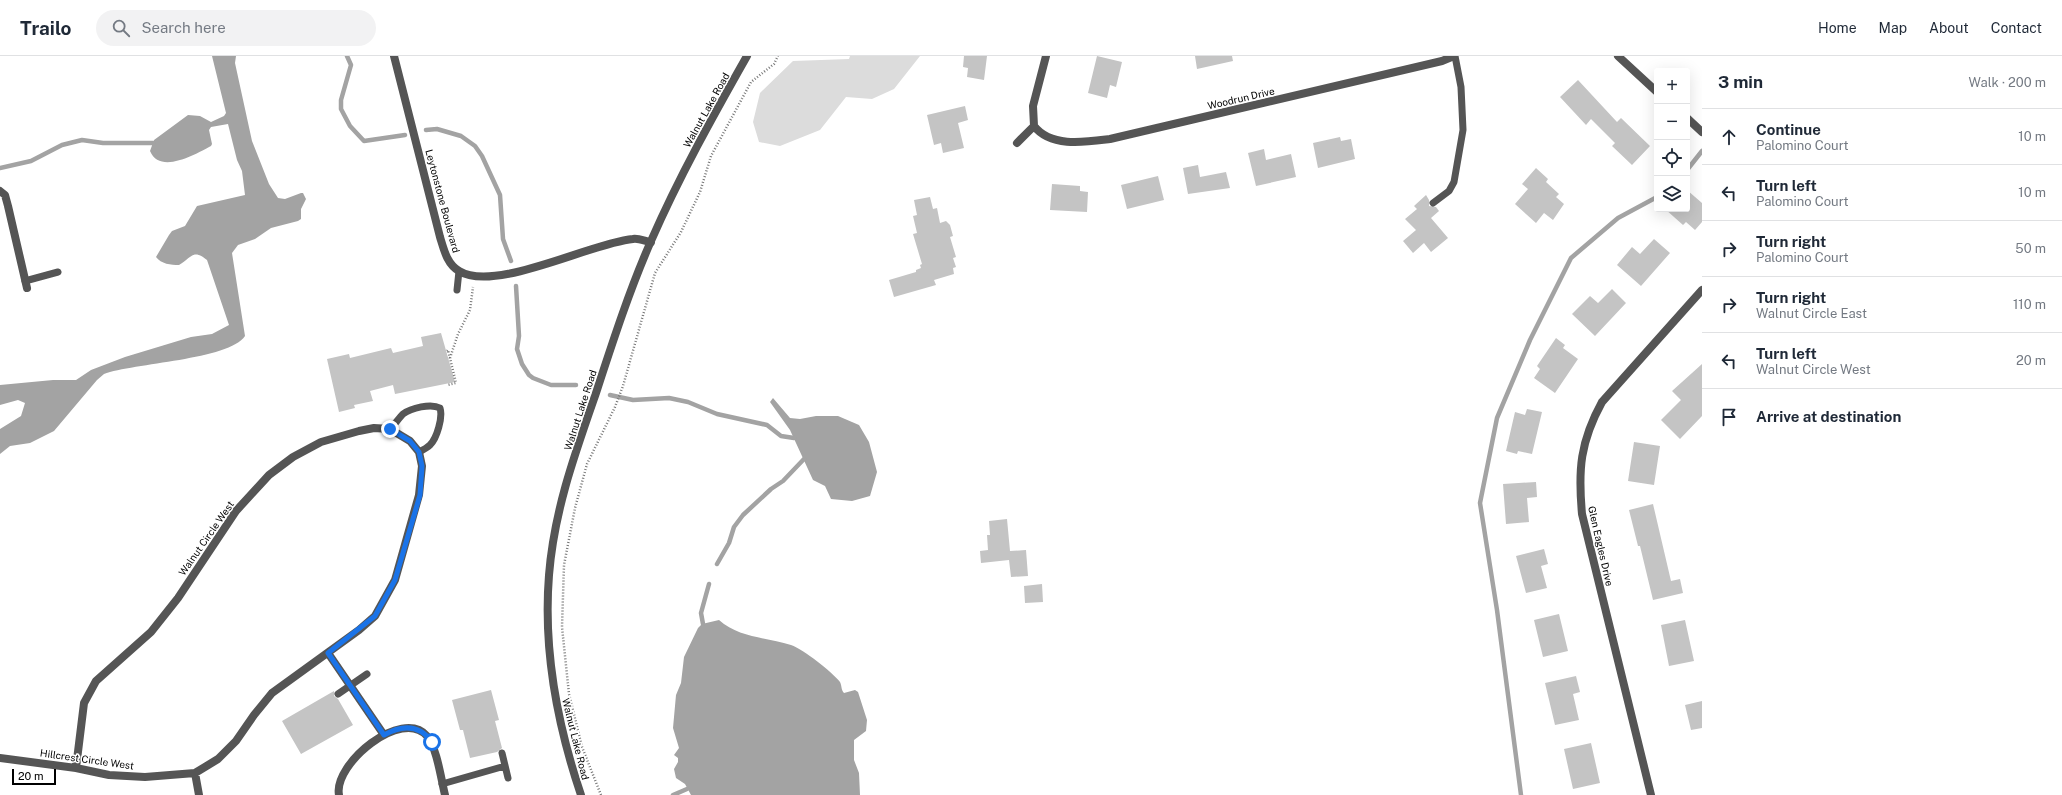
<!DOCTYPE html>
<meta charset="utf-8">
<style>
body{margin:0;font-family:"Public Sans",sans-serif;background:#f2f2f3;color:#1f2937}
.controls{position:absolute;right:12px;top:12px;display:grid;overflow:hidden;border-radius:4px;box-shadow:0 4px 16px #0002}
.controls button{width:36px;height:36px;display:grid;place-items:center;padding:0;border:0;border-bottom:1px solid #e0e1e3;background:#fff;color:#1f2937;font:20px sans-serif}
.scale{position:absolute;left:12px;bottom:10px;width:44px;box-sizing:border-box;padding-left:4px;border:2px solid #000;border-top:0;font-size:11px;line-height:14px;white-space:nowrap;color:#000;-webkit-text-stroke:3px #fff;paint-order:stroke}
.stop{position:absolute;width:12px;height:12px;margin:-9px;border:3px solid #1a73e8;border-radius:50%;background:#fff}
.stop.end{background:#1a73e8;border-color:#fff;box-shadow:0 1px 4px #0008}
.list{margin:0;padding:0;list-style:none}
h2{display:flex;justify-content:space-between;align-items:center;height:52px;margin:0;padding:0 16px;font-size:17px}
h2 small{font-size:13px;font-weight:400;color:#747a83}
.list li{display:grid;grid-template-columns:26px 1fr auto;gap:12px;align-items:center;box-sizing:border-box;height:56px;padding:0 16px;border-top:1px solid #e0e1e3}
.list b{display:block;font-size:15px;white-space:nowrap}
.list p{margin:0;font-size:13px;white-space:nowrap;color:#747a83}
.list em{font-size:13px;font-style:normal;color:#747a83}
.icon{flex:none;width:22px;height:22px;fill:none;stroke:currentColor;stroke-width:2;stroke-linecap:round;stroke-linejoin:round}
.map{position:relative;flex:none;width:1702px;height:739px;overflow:hidden}
header{display:flex;align-items:center;gap:24px;box-sizing:border-box;height:56px;padding:0 20px;background:#fff;border-bottom:1px solid #e0e1e3}
header strong{font-size:19px}
nav{display:flex;gap:22px;margin-inline-start:auto;font-size:14px}
.search{width:280px;height:36px;background:#f2f2f3;display:flex;align-items:center;gap:10px;box-sizing:border-box;padding:0 14px;border-radius:22px;color:#747a83;font-size:15px}
main{display:flex}
aside{flex:1;background:#fff}
.map>svg:first-child{display:block}
.green{fill:#dcdcdc}
.water{fill:#a3a3a3}
.lines{fill:none;stroke-linecap:round;stroke-linejoin:round}
.stream{stroke:#a3a3a3;stroke-width:4.5}
.building{fill:#c4c4c4}
.path{stroke:#777;stroke-width:2.5;stroke-dasharray:1 2;stroke-linecap:butt}
.service{stroke:#555;stroke-width:7}
.minor{stroke:#555;stroke-width:8}
.tertiary{stroke:#555;stroke-width:8}
.route{stroke:#1a73e8;stroke-width:5}
.labels{text-anchor:middle;stroke-width:3;stroke-linejoin:round;paint-order:stroke}
.street-label{font-size:10px;fill:#000;stroke:#fff}
</style>
<header>
<strong>Trailo</strong>
<div class="search"><svg class="icon" aria-label="search" viewBox="0 0 24 24"><circle cx="10" cy="10" r="6"/><path d="M15 15l6 6"/></svg>Search here</div>
<nav><a>Home</a><a>Map</a><a>About</a><a>Contact</a></nav>
</header>
<main>
<div class="map">
<svg width="1702" height="739" viewBox="0 0 1702 739">
<rect width="100%" height="100%" fill="#fff"/>
<!-- green -->
<path class="green" d="M850,0h70l-26,33 -22,10 -26,-2 -26,33 -40,16 -21,-4 -6,-20 7,-29 33,-32 56,-2z"/>
<!-- water -->
<path class="water" d="M212,0h24l-1,7 17,78 17,43 9,14 7,1 16,-6h2l3,6 -5,10v10l-3,2 -27,7 -16,11 -17,6 -6,8 13,83c-16,24 -112,27 -141,38l-7,6 -43,51 -24,12 -20,3 -10,8v-25l21,-13 4,-13 -7,-3 -18,5v-20l53,-5h23l15,-10 34,-13 66,-20 21,-3 17,-9 -22,-65c-14,-12 -16,-2 -28,5 -8,0 -18,-1 -23,-8l13,-22 3,-4 13,-5 12,-20 48,-11 -3,-24 -5,-11 -9,-36 -17,3 -2,3 3,14 -1,2c-15,8 -51,29 -61,5l4,-11 34,-25 12,1 11,6 13,-6 2,-3z
M773,342l17,20 10,1 16,-3h22l21,9 10,17 8,30 -7,24 -18,5 -21,-2 -6,-13 -12,-6 -23,-50 -20,-28z
M719,564c20,18 47,17 72,25 13,5 40,26 49,37 2,4 1,8 4,11l11,-3 3,2 9,28 -1,11 -12,9v20l5,13 1,22h-169l-6,-11 -9,-6 -2,-9 4,-7v-4l-4,-3 5,-7 -6,-20 3,-33 5,-12 3,-26 14,-29 4,-4z"/>
<g class="lines">
<!-- stream -->
<path class="stream" d="M347,0l4,9 -10,35v9l9,17 14,15 41,-6
M426,74l11,-1 24,7 14,10 7,10 18,39 3,44 8,22
M0,112l31,-7 31,-16 20,-5 21,3h50
M1687,114l15,-19
M516,230l3,50 -2,13 5,15 7,11 4,3 18,7h25
M610,339l23,5 36,-2 19,4 29,12 50,11 14,11 13,2
M717,508l12,-21 5,-16 9,-12 28,-26 12,-8 21,-22
M703,568l-2,-11 8,-29
M673,739l14,-6
M1521,739l-24,-185 -17,-107 17,-85 33,-78 41,-82 47,-40 39,-21"/>
</g>
<!-- building -->
<path class="building" d="M964,0h23l-3,24 -17,-3 1,-9 -5,-1z
M1097,0l25,6 -6,25 -6,-2 -3,13 -19,-5z
M1195,0h37l1,5 -36,8z
M1578,24l39,42 4,-4 29,28 -18,19 -20,-19 3,-3 -24,-24 -5,6 -26,-28z
M965,50l3,14 -10,3 6,25 -21,5 -2,-10 -7,2 -7,-30z
M1340,81l1,4 10,-2 4,20 -37,9 -5,-25z
M1264,93l2,11 25,-6 5,23 -40,9 -8,-33z
M1198,109l2,12 26,-5 4,16 -42,6 -5,-26z
M1536,112l12,11 -2,3 13,12 -3,3 8,7 -11,16 -9,-7 -8,10 -21,-19 13,-15 -6,-5z
M1158,120l6,24 -37,9 -6,-24z
M1052,128l28,2v5l8,1 -1,20 -37,-2z
M1687,134l15,13v19l-7,8 -9,-8 -3,3 -18,-16h22z
M1426,139l3,5v6l7,1 3,4 -8,7 17,20 -17,14 -7,-9 -11,10 -10,-12 13,-11 -11,-11 12,-10 -3,-3z
M930,141l3,12 4,-1 3,15 6,-2 4,4 3,11 -3,1 6,20 -3,1 3,9 -3,1 1,6 -20,6 2,5 -42,12 -5,-17 27,-8v-2l5,-2 -1,-3 2,-1 -9,-30 4,-1 -4,-17 4,-1 -3,-15z
M1654,183l16,14 -29,33 -24,-21 15,-18 8,7z
M1612,233l14,14 -31,33 -23,-22 18,-18 8,7z
M441,277l14,49 -60,12 -2,-9 -23,6 3,10 -19,4 1,3 -16,4 -12,-53 22,-5 1,4 41,-10 2,5 30,-7 -2,-9z
M1556,282l9,7 -2,3 15,11 -23,34 -21,-15 6,-9 -3,-3z
M1702,308v52l-22,23 -19,-19 20,-20 -9,-9z
M1527,353l15,3 -10,42 -14,-3 -1,3 -11,-3 9,-39 10,3z
M1634,386l26,4 -6,39 -26,-4z
M1536,426l1,15 -10,1 2,24 -23,2 -3,-40z
M1653,448l18,77 9,-2 3,14 -30,7 -13,-54h-2l-9,-36z
M1007,463l3,32 16,-1 2,26 -17,1 -2,-17 -28,3 -1,-12 8,-1 -1,-15h3l-1,-14z
M1544,493l4,15 -7,2 6,22 -21,5 -10,-37z
M1042,528l1,18 -18,1 -1,-17z
M1559,558l9,37 -25,6 -9,-37z
M1685,564l9,41 -25,5 -8,-41z
M1576,620l4,16 -7,2 6,26 -24,5 -10,-42z
M491,634l8,30 -4,1 7,27 -5,4 -27,6 -7,-28h-3l-8,-30z
M334,635v5l4,3 15,26 -52,29 -19,-33z
M1702,645v27l-11,2 -6,-25z
M1591,687l9,40 -27,6 -9,-40z"/>
<g class="lines">
<!-- path -->
<path class="path" d="M447,295l1,-1 8,33 -9,2
M450,302l8,-24 12,-24 3,-23
M601,739l-19,-48 -13,-53 -7,-67 2,-62 11,-57 12,-44 28,-57 8,-21 32,-113 26,-41 19,-40 11,-36 40,-74 23,-18 4,-8"/>
<!-- service -->
<path class="service" d="M1433,147l16,-12 5,-9 9,-52 -2,-43 -6,-31
M25,225l33,-9
M457,234l2,-19
M390,373c5,-5 9,-11 13,-15 8,-6 28,-11 37,-6 3,9 -3,30 -10,37 -3,3 -7,5 -11,7
M338,638l29,-20
M502,697l6,25
M442,728l63,-18"/>
<!-- minor -->
<path class="minor" d="M394,0l46,181c4,13 7,27 19,34 36,22 131,-28 174,-32 5,-1 12,2 18,3
M1618,0l39,36
M1687,62l15,14
M1034,70c17,22 52,16 76,13l332,-78 12,-5
M1034,70l-1,-20 13,-50
M1017,87l17,-17
M0,135l5,4 3,11 19,82
M328,597l56,82
M0,702l76,10 33,7 36,2 50,-4 23,-14 18,-18 18,-26 18,-22 87,-63 16,-14 20,-36 24,-85 3,-29 -3,-14 -9,-11 -20,-12 -16,-1 -15,3 -38,11 -28,15 -24,18 -33,36 -58,87 -27,34 -55,49 -12,22 -8,65
M195,717l4,22
M339,739c-6,-31 63,-88 88,-59 10,12 14,43 18,59
M1651,739l-69,-281c-4,-44 -2,-72 20,-112l100,-112"/>
<!-- tertiary -->
<path class="tertiary" d="M581,739c-24,-71 -38,-145 -32,-220 5,-63 25,-119 46,-179 17,-52 34,-105 56,-155 28,-64 62,-125 96,-185"/>
</g>
<g class="lines">
<!-- route -->
<path class="route" d="M390,373l20,12 9,11 3,14 -2,29 -25,85 -20,36 -47,37 56,82c18,-10 35,-11 48,7"/>
</g>
<g class="labels">
<!-- street labels -->
<g class="street-label">
<text transform="translate(1241 42) rotate(-13)" y="4">Woodrun Drive</text>
<text transform="translate(706 54) rotate(-61)" y="4">Walnut Lake Road</text>
<text transform="translate(443 145) rotate(75)" y="4">Leytonstone Boulevard</text>
<text transform="translate(580 354) rotate(-72)" y="4">Walnut Lake Road</text>
<text transform="translate(206 482) rotate(-55)" y="4">Walnut Circle West</text>
<text transform="translate(1601 490) rotate(77)" y="4">Glen Eagles Drive</text>
<text transform="translate(576 683) rotate(76)" y="4">Walnut Lake Road</text>
<text transform="translate(87 703) rotate(8)" y="4">Hillcrest Circle West</text>
</g>
</g>
</svg>
<div class="controls">
<button>+</button>
<button>−</button>
<button><svg class="icon" aria-label="locate" viewBox="0 0 24 24"><circle cx="12" cy="12" r="6"/><path d="M12 2v4M12 18v4M2 12h4M18 12h4"/></svg></button>
<button><svg class="icon" aria-label="layers" viewBox="0 0 24 24"><path d="M12 4l9 5-9 5-9-5zM3 14l9 5 9-5"/></svg></button>
</div>
<div class="scale">20 m</div>
<div class="stop" style="left:432px;top:686px"></div>
<div class="stop end" style="left:390px;top:373px"></div>
</div>
<aside>
<h2>3 min<small>Walk · 200 m</small></h2>
<ul class="list">
<li><svg class="icon" aria-label="ahead" viewBox="0 0 24 24"><path d="M12 20V5M6 11l6-6 6 6"/></svg><div><b>Continue</b><p>Palomino Court</p></div><em>10 m</em></li>
<li><svg class="icon" aria-label="left" viewBox="0 0 24 24"><path d="M17 20v-9H6M10 6l-5 5 5 5"/></svg><div><b>Turn left</b><p>Palomino Court</p></div><em>10 m</em></li>
<li><svg class="icon" aria-label="right" viewBox="0 0 24 24"><path d="M7 20v-9h11M14 6l5 5-5 5"/></svg><div><b>Turn right</b><p>Palomino Court</p></div><em>50 m</em></li>
<li><svg class="icon" aria-label="right" viewBox="0 0 24 24"><path d="M7 20v-9h11M14 6l5 5-5 5"/></svg><div><b>Turn right</b><p>Walnut Circle East</p></div><em>110 m</em></li>
<li><svg class="icon" aria-label="left" viewBox="0 0 24 24"><path d="M17 20v-9H6M10 6l-5 5 5 5"/></svg><div><b>Turn left</b><p>Walnut Circle West</p></div><em>20 m</em></li>
<li><svg class="icon" aria-label="arrive" viewBox="0 0 24 24"><path d="M6 21V4h12l-3 4 3 4H6"/></svg><div><b>Arrive at destination</b></div></li>
</ul>
</aside>
</main>
